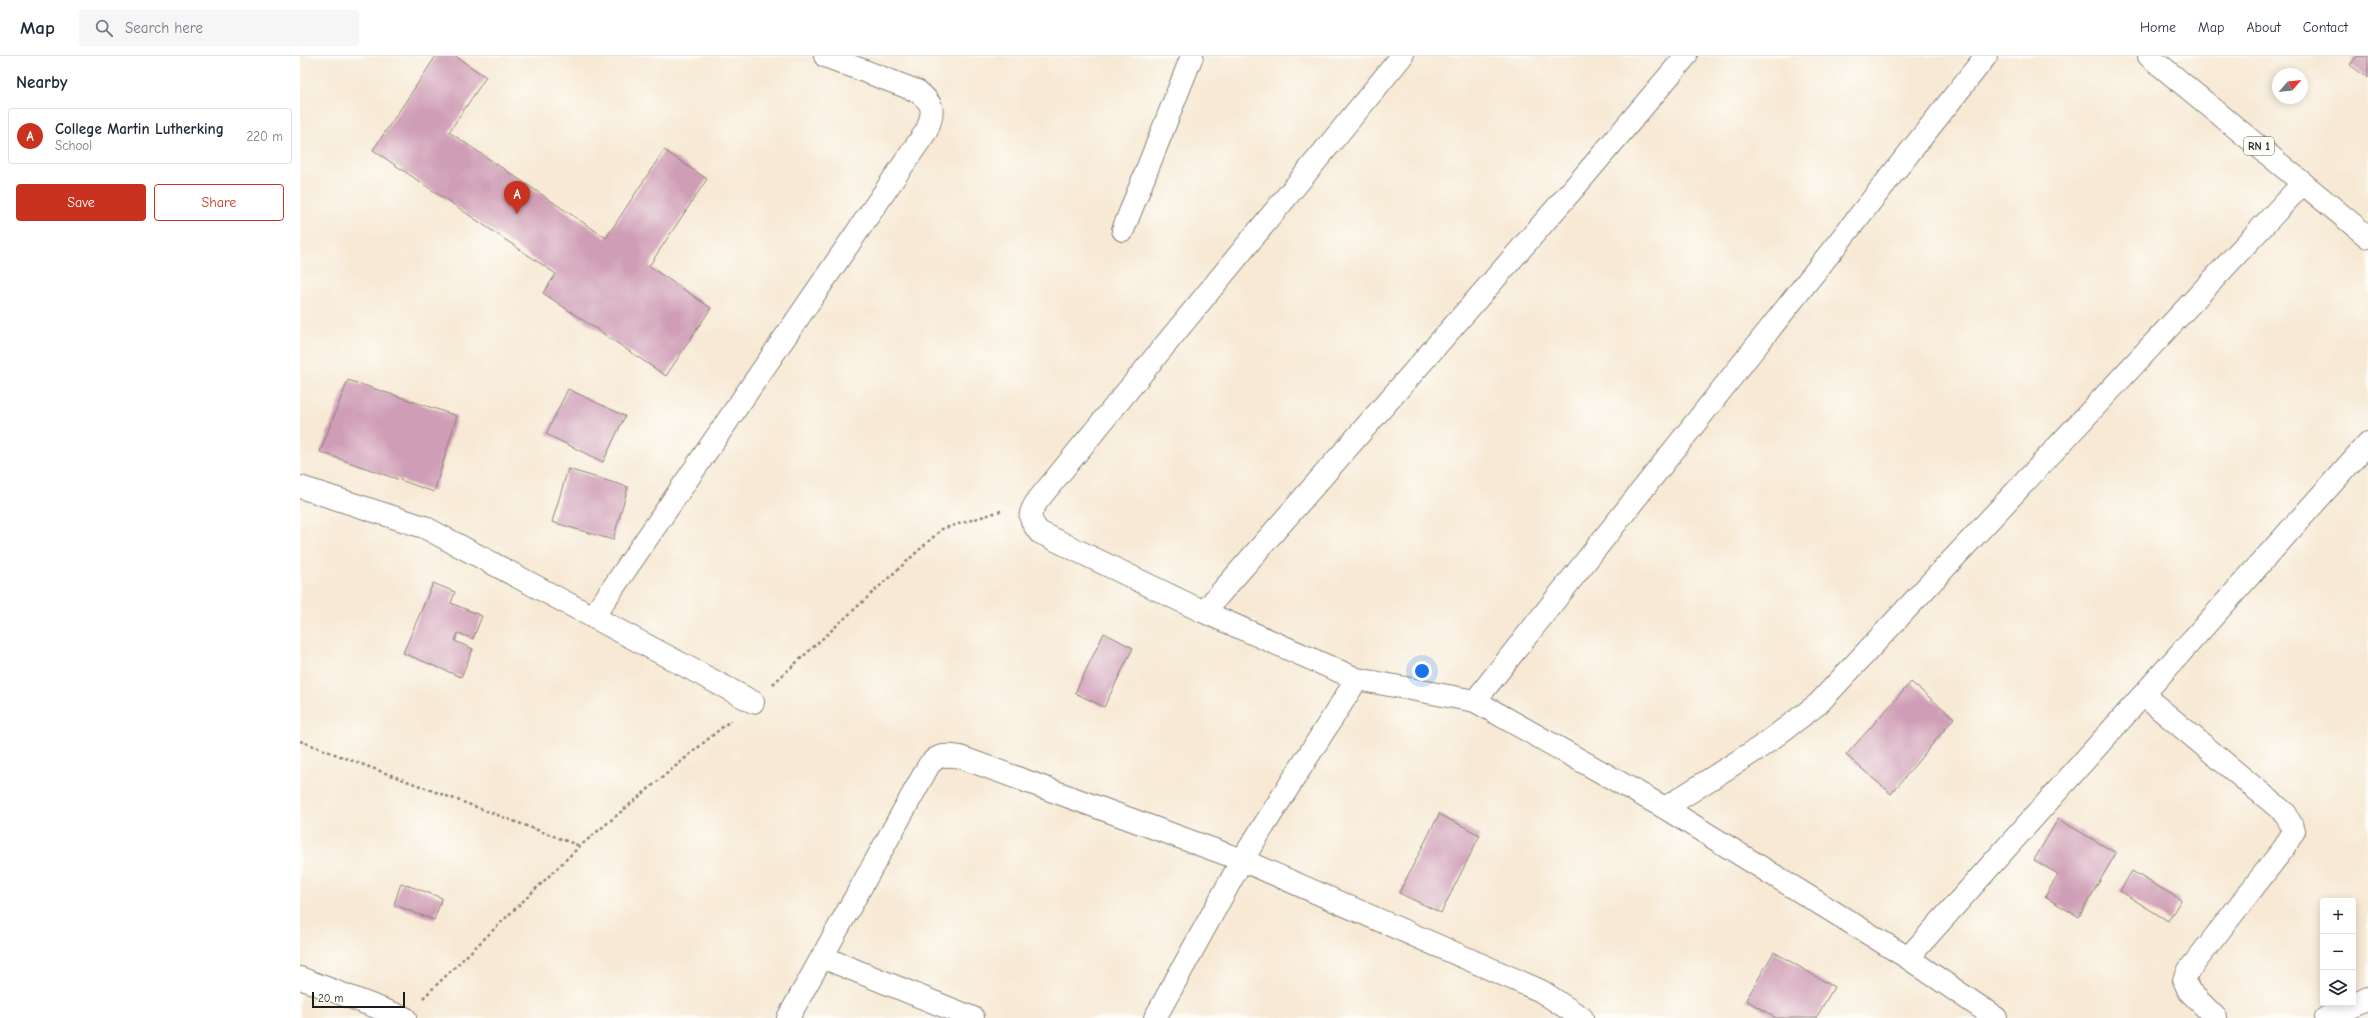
<!DOCTYPE html>
<meta charset="utf-8">
<style>
body{margin:0;font-family:"Comic Neue",sans-serif;background:#f6f6f7;color:#1f2937}
.controls{position:absolute;right:12px;bottom:12px;display:grid;overflow:hidden;border-radius:4px;box-shadow:0 2px 10px #0003}
.controls button{width:36px;height:36px;display:grid;place-items:center;padding:0;border:0;border-bottom:1px solid #e0e1e3;background:#fff;color:#1f2937;font:20px sans-serif}
.compass{position:absolute;left:1972px;top:12px;width:36px;height:36px;border-radius:50%;background:#fff;box-shadow:0 2px 10px #0003;rotate:62deg}
.scale{position:absolute;left:12px;bottom:10px;width:93px;box-sizing:border-box;padding-left:4px;border:2px solid #1c1c1c;border-top:0;font-size:11px;line-height:14px;white-space:nowrap;color:#1c1c1c;-webkit-text-stroke:3px #fdfcf7;paint-order:stroke}
.you{position:absolute;left:1122px;top:615px;width:14px;height:14px;margin:-10px;border:3px solid #fff;border-radius:50%;background:#1a73e8;box-shadow:0 0 0 6px #1a73e833}
.badge{display:grid;place-items:center;width:26px;height:26px;border-radius:50%;background:#c8321e;color:#fff;font-size:13px;font-weight:700}
.pin{position:absolute;translate:-50% -33px;filter:drop-shadow(0 1px 2px #0008)}
.pin::after{content:'';position:absolute;top:21px;width:14px;height:12px;background:inherit;clip-path:polygon(0 0,100% 0,50% 100%)}
.list{margin:0;padding:0;list-style:none}
h2{display:flex;justify-content:space-between;align-items:center;height:52px;margin:0;padding:0 16px;font-size:17px}
h2 small{font-size:13px;font-weight:400;color:#747a83}
.list li{display:grid;grid-template-columns:26px 1fr auto;gap:12px;align-items:center;box-sizing:border-box;height:56px;margin:0 8px 8px;padding:0 8px;border:1px solid #e0e1e3;border-radius:4px}
.list b{display:block;font-size:15px;white-space:nowrap}
.list p{margin:0;font-size:13px;white-space:nowrap;color:#747a83}
.list em{font-size:13px;font-style:normal;color:#747a83}
.actions{display:flex;gap:8px;padding:12px 16px}
.actions a{flex:1;padding:9px 0;border:1px solid #c8321e;border-radius:4px;text-align:center;font-size:14px;color:#c8321e}
.actions .main{background:#c8321e;color:#fff}
.icon{flex:none;width:22px;height:22px;fill:none;stroke:currentColor;stroke-width:2;stroke-linecap:round;stroke-linejoin:round}
.map{position:relative;flex:none;width:2068px;height:962px;overflow:hidden}
header{display:flex;align-items:center;gap:24px;box-sizing:border-box;height:56px;padding:0 20px;background:#fff;border-bottom:1px solid #e0e1e3}
header strong{font-size:19px}
nav{display:flex;gap:22px;margin-inline-start:auto;font-size:14px}
.search{width:280px;height:36px;background:#f6f6f7;display:flex;align-items:center;gap:10px;box-sizing:border-box;padding:0 14px;border-radius:4px;color:#747a83;font-size:15px}
main{display:flex}
aside{flex:1;background:#fff}
.map>svg:first-child{display:block}
.building{fill:#cf9db5}
.lines{fill:none;stroke-linecap:round;stroke-linejoin:round}
.minor-casing{stroke:#8a8278;stroke-width:24}
.primary-casing{stroke:#8a8278;stroke-width:24}
.path{stroke:#8a8278;stroke-width:2.5;stroke-dasharray:3 3;stroke-linecap:butt}
.minor{stroke:#fff;stroke-width:22}
.primary{stroke:#fff;stroke-width:22}
.labels{text-anchor:middle;stroke-width:4;stroke-linejoin:round;paint-order:stroke}
.shield{fill:#fdfcf7;stroke:#605f5e;stroke-width:1}
.shield-label{font-size:11px;font-weight:bold;fill:#1c1c1c}
</style>
<header>
<strong>Map</strong>
<div class="search"><svg class="icon" aria-label="search" viewBox="0 0 24 24"><circle cx="10" cy="10" r="6"/><path d="M15 15l6 6"/></svg>Search here</div>
<nav><a>Home</a><a>Map</a><a>About</a><a>Contact</a></nav>
</header>
<main>
<aside>
<h2>Nearby<small></small></h2>
<ul class="list">
<li><span class="badge">A</span><div><b>College Martin Lutherking</b><p>School</p></div><em>220 m</em></li>
</ul>
<div class="actions"><a class="main">Save</a><a>Share</a></div>
</aside>
<div class="map">
<svg width="2068" height="962" viewBox="0 0 2068 962">
<rect width="100%" height="100%" fill="#fdfcf7"/>
<filter id="ink" filterUnits="userSpaceOnUse"><feTurbulence type="fractalNoise" baseFrequency=".025" numOctaves="2"/><feDisplacementMap in="SourceGraphic" scale="8" xChannelSelector="R" yChannelSelector="G"/><feConvolveMatrix kernelMatrix="1 2 1 2 8 2 1 2 1" color-interpolation-filters="sRGB"/></filter>
<filter id="wash" filterUnits="userSpaceOnUse"><feTurbulence type="fractalNoise" baseFrequency=".012" numOctaves="4" result="noise"/><feDisplacementMap in="SourceGraphic" scale="16" xChannelSelector="R" yChannelSelector="G"/><feGaussianBlur stdDeviation="0.9" result="paint"/><feColorMatrix in="noise" values="0 0 0 0 0 0 0 0 0 0 0 0 0 0 0 0 0 1.4 0 .05"/><feComposite in="paint" operator="in"/></filter>
<g filter="url(#wash)">
<rect width="100%" height="100%" fill="#f7e9d4"/>
<g id="blocks">
<!-- building -->
<path class="building" d="M136,0h19l31,21 -37,55 157,106 58,-88 43,29 -58,87 62,42 -45,68 -123,-83 13,-19 -183,-124z
M2057,0h11v22l-18,-13z
M48,324l109,36 -23,76 -114,-40z
M268,333l57,27 -22,46 -57,-28z
M268,413l60,18 -15,53 -61,-18z
M133,527l22,9 -4,11 31,13 -9,23 -15,-6 -3,8 18,8 -12,28 -58,-24z
M804,577l29,15 -29,59 -29,-14z
M1611,626l43,36 -63,76 -45,-39z
M1139,758l41,21 -39,78 -42,-20z
M1758,763l58,34 -37,64 -34,-20 13,-23 -24,-14z
M1832,815l49,29 -13,21 -48,-30z
M101,827l41,15 -8,22 -40,-15z
M1474,896l60,35 -18,31h-40l-30,-18z"/>
</g>
</g>
<g filter="url(#ink)">
<use href="#blocks" fill-opacity="0" stroke="#8a8278" stroke-width="1"/>
<g class="lines">
<defs>
<path id="minor" d="M1102,0l-364,444c-10,14 -10,18 1,32l165,80 153,67 118,22 190,107 243,150 88,60
M823,174l69,-174
M0,431l124,40 329,175
M904,556l370,-424 112,-132
M293,561l334,-487c7,-20 8,-25 -10,-39l-92,-35
M1843,639l143,119 8,17 -10,17 -95,122 -5,10 5,11 27,27
M1175,645l511,-645
M1365,752l97,-62 56,-42 485,-521
M522,901l151,61
M1608,902l460,-515
M0,922l105,40
M488,962l141,-253c9,-11 17,-10 31,-8l282,103 299,131 41,27
M855,962l87,-158 115,-181
M2026,962l42,-20"/>
<path id="primary" d="M1849,0l219,181"/>
</defs>
<!-- minor casing -->
<use href="#minor" class="minor-casing"/>
<!-- primary casing -->
<use href="#primary" class="primary-casing"/>
<!-- path -->
<path class="path" d="M473,628l169,-155 62,-19
M0,685l280,105
M123,942l157,-152 151,-126"/>
<!-- minor -->
<use href="#minor" class="minor"/>
<!-- primary -->
<use href="#primary" class="primary"/>
</g>
</g>
<g class="labels">
<!-- shield labels -->
<rect class="shield" x="1944" y="81" width="30" height="18" rx="3"/>
<g class="shield-label">
<text x="1959" y="94">RN 1</text>
</g>
</g>
</svg>
<div class="controls">
<button>+</button>
<button>−</button>
<button><svg class="icon" aria-label="layers" viewBox="0 0 24 24"><path d="M12 4l9 5-9 5-9-5zM3 14l9 5 9-5"/></svg></button>
</div>
<svg class="compass" viewBox="-18 -18 36 36"><path d="M0-13l5 13h-10z" fill="#e53935"/><path d="M0 13l5-13h-10z" fill="#747a83"/></svg>
<div class="scale">20 m</div>
<div class="you"></div>
<div class="pin badge" style="left:217px;top:158px">A</div>
</div>
</main>
